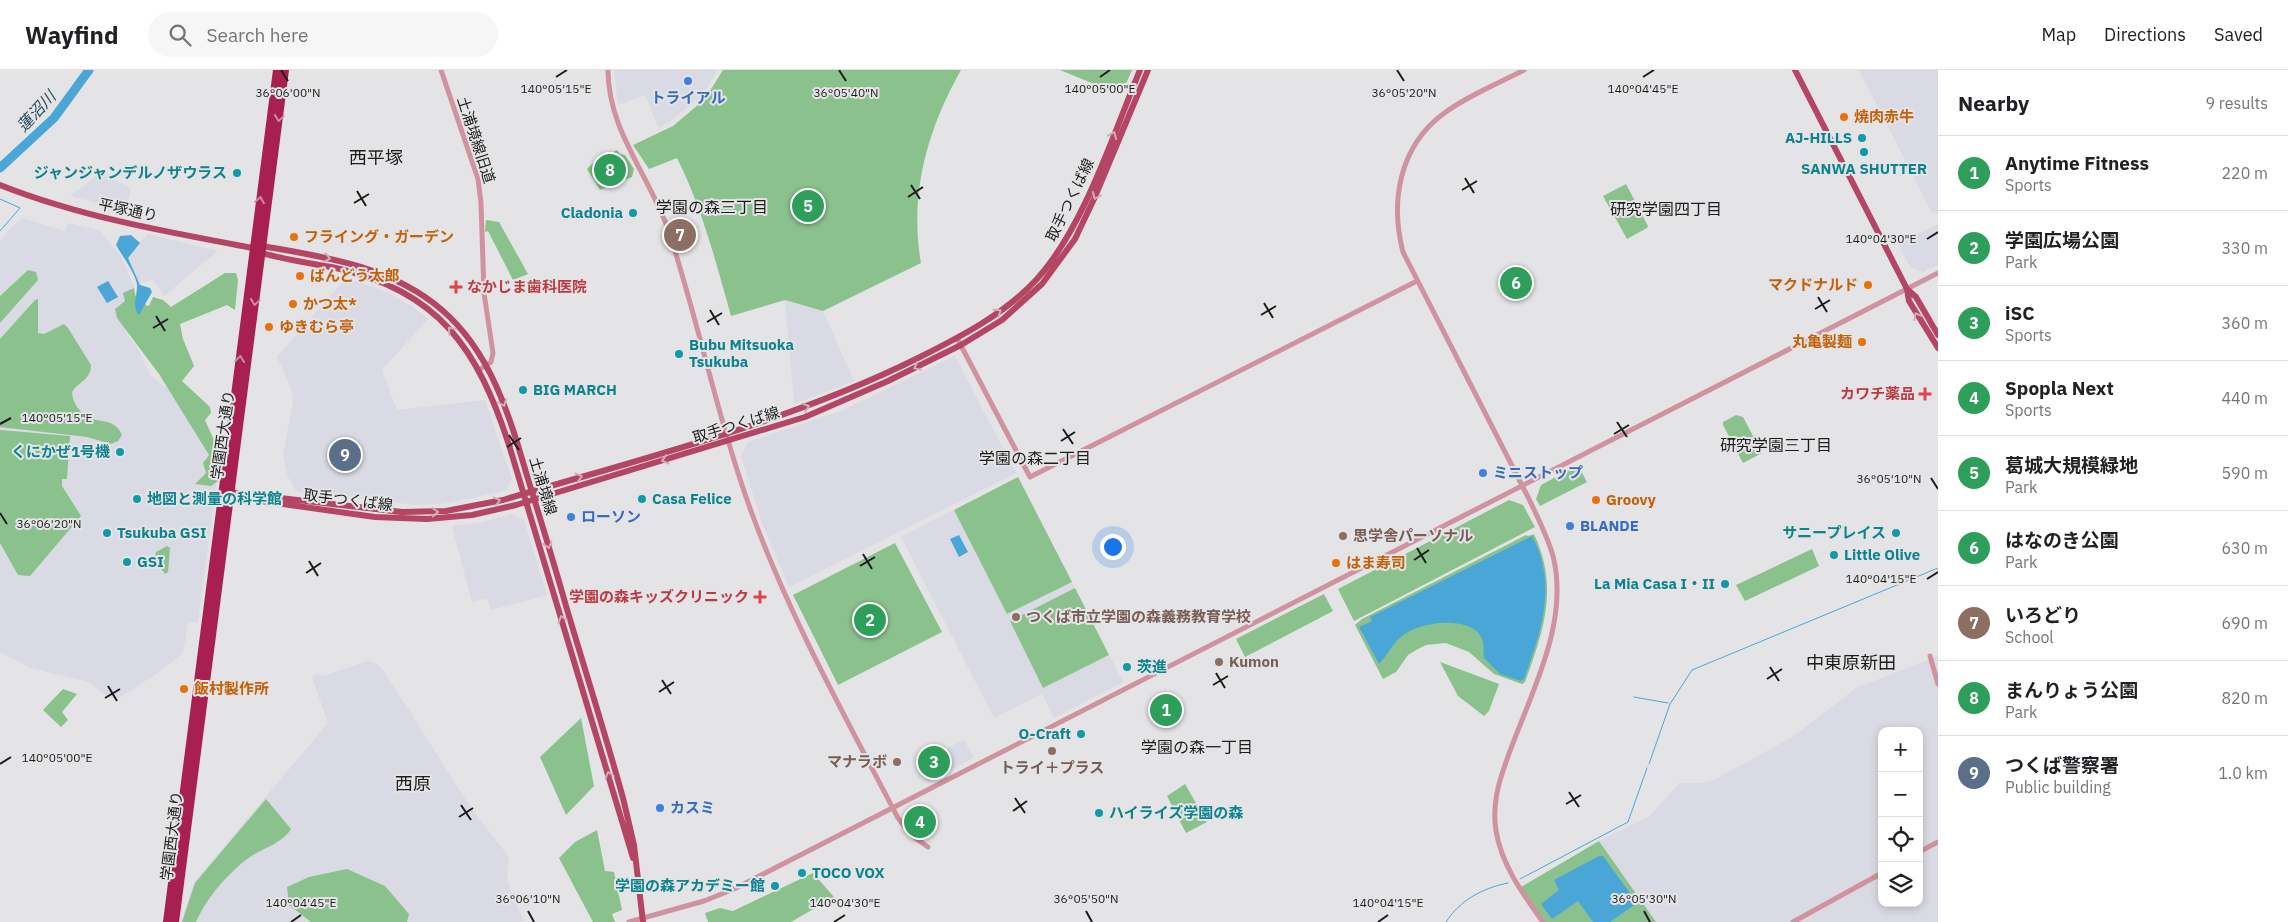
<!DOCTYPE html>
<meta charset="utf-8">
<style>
body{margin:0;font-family:"IBM Plex Sans","Noto Sans JP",sans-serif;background:#f6f6f6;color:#202124}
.controls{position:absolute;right:15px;bottom:15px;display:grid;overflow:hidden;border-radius:10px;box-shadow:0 2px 8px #0003}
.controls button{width:45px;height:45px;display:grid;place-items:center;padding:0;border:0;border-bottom:1px solid #e0e0e0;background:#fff;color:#202124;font:25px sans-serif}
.you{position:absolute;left:1112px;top:476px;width:18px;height:18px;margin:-12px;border:4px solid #fff;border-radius:50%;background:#1a73e8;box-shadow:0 0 0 8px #1a73e833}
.badge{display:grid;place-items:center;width:32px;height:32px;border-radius:50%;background:#6c5827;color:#fff;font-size:16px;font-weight:700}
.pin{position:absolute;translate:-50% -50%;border:2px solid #fff;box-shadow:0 1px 5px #0006}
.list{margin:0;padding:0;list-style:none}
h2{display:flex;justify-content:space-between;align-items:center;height:65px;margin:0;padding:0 20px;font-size:21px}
h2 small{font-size:16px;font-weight:400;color:#757577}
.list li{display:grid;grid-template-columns:32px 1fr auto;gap:15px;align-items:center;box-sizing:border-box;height:75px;padding:0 20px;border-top:1px solid #e0e0e0}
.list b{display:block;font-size:19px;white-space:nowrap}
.list p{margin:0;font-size:16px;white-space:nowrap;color:#757577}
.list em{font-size:16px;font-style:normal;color:#757577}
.icon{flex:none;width:28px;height:28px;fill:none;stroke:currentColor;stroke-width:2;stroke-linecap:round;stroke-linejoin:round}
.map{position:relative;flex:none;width:1938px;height:852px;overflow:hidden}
header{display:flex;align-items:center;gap:30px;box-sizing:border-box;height:70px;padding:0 25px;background:#fff;border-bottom:1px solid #e0e0e0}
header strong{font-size:24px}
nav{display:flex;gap:28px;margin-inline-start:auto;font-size:18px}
.search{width:350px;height:45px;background:#f6f6f6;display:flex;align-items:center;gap:12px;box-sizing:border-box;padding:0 18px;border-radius:28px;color:#757577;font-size:19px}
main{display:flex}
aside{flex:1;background:#fff}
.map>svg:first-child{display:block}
.built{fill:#d9dae3;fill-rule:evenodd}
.green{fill:#8bc18d}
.water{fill:#4aa6d6}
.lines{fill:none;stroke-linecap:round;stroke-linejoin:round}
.stream{stroke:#4aa6d6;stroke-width:1}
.river{stroke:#4aa6d6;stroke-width:9}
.minor{stroke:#d0929e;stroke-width:5}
.major{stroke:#b44564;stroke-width:6}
.highway{stroke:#a72050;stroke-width:8}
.oneway{stroke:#c98ca2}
.oneway2{stroke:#d3acb8}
.ticks{fill:none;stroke:#1d1d1d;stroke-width:2}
.shop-dot{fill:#3f7fe0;stroke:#e4e4e6;stroke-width:2}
.food-dot{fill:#e8710a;stroke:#e4e4e6;stroke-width:2}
.culture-dot{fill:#0f9aa8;stroke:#e4e4e6;stroke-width:2}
.health-dot{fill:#e0444e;stroke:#e4e4e6;stroke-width:2}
.education-dot{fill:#8d6e63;stroke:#e4e4e6;stroke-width:2}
.labels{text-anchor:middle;stroke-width:4;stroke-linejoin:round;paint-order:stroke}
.shop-label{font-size:15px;font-weight:bold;fill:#366cbe;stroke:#e4e4e6;text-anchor:start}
.food-label{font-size:15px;font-weight:bold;fill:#c56008;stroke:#e4e4e6;text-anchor:start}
.culture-label{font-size:15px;font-weight:bold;fill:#0d838f;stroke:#e4e4e6;text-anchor:start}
.street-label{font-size:15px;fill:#1d1d1d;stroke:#e4e4e6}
.health-label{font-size:15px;font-weight:bold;fill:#be3a42;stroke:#e4e4e6;text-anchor:end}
.education-label{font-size:15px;font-weight:bold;fill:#785e54;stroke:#e4e4e6;text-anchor:start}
.water-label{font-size:16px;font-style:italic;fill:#22495e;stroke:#e4e4e6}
.neighbourhood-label{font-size:16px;fill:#1d1d1d;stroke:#e4e4e6}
.quarter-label{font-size:18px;fill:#1d1d1d;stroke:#e4e4e6}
.ticks-label{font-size:12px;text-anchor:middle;fill:#1d1d1d;stroke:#e4e4e6;stroke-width:4;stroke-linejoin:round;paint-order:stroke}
</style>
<header>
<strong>Wayfind</strong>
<div class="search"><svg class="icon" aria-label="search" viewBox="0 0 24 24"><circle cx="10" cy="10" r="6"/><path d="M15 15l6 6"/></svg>Search here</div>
<nav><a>Map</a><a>Directions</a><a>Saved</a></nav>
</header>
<main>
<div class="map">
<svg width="1938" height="852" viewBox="0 0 1938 852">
<rect width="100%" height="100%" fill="#e4e4e6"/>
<!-- built -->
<path class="built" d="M614,0h104l-15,24 -32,27 -12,8 -14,-34 -27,10z
M1859,0h79v144l-7,-3z
M101,102l30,17 -3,13 4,5v5l-62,-16z
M22,148l43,13 3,-8 31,7 22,26 14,33 -11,37 4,10 10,13 12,26 18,14 17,22 29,55 5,1 -21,155h-10l-5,31 -24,19 -40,26 -12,-1 -18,-15 -59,-14 -30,-16v-410l9,-13z
M1938,154v41l-15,7 -13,-5 -12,-23z
M147,164l71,17 -54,45 -11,-16 -14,3 -11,-25z
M346,208l41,14 26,15 15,12 -46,51 15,40 88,-10 27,79 -7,12 -63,13 -26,1 -120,-14 -8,-14 -5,-22 10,-53 -2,-14 -14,-31z
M785,230l38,11 31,70 -60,23z
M955,286l61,117 -227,114 -27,-64 -21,-67 7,-14 93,-31z
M1018,407l105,205 -69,36 -12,-24 -48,24 -93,-181z
M512,444l12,6 23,75 -56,15 -4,-12 -15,4 -20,-76 31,-4z
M1938,586v266h-282l-57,-81 51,-25 29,-33h21l14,-3 80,-44 62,-48zM1882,661h37v172h-37z
M368,591l10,3 6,7 87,137 38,49 -2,20 3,12 14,33h-343l13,-40 134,-159 -16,-46 4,-3 7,2z
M964,670l10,18 -46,24 -9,-19z"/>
<!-- green -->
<path class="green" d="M723,0h238c-34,60 -52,125 -40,193l-98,48 -38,-11 -54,16c-15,-54 -29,-108 -54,-158l-28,11 -16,-24 40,-19 32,-27z
M1060,0h72l-11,25z
M617,80l3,4 5,1 9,14 -2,8 -32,13 -13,-21 8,-8z
M1626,114l22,42 -1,2 -20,11 -24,-43z
M486,150l13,2 29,52 -15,6 -25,-49 -3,1z
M28,200l8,2 2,8 -38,43v-27z
M225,203h11l2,7 -3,30 -8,-5 -47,19 3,15 11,27 -12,15 28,26 1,6 -6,7 16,36 -3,25 -7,5 -16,-2 11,-11 -3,-10 6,-8 -50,-81 -42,-56 -2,-9 10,-8 -2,-8 11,-5c1,11 5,15 15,18l4,-9 10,3 8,7z
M38,229v34l6,1 20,-10 4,4 23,37c0,15 -12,16 -19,27 0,5 2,10 5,15 16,22 36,6 45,28l-4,6 -7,3 -24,-7 -87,-10v-88l35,-39z
M1736,345l7,2 19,36 -19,10 -20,-38v-3z
M0,360l70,6 -3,43h-5v7l19,30 -51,60 -12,-1 -18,-32z
M1578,395l9,17 -47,24 -4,-7 5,-14z
M1018,407l54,105 -65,32 -53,-104z
M1509,430l14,5 12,22 -181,94 -16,-32z
M1534,464c25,53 10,96 -9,148l-3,2 -28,-10 -25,-22 -23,-9 -20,2 -8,4 -10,6 -12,17 -13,7 -28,-54 7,-6 164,-84 2,1z
M895,473l47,89 -104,53 -45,-90z
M167,476l3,2 -2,24 -3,2 -11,-15 2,-7z
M1812,479l7,17 -74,35 -9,-16z
M1075,518l34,67 -66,33 -33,-67z
M1324,524l9,17 -88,46 -9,-18z
M1440,592l59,22 -10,27 -5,5 -26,-20z
M63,619l14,5 -15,18 6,8 -7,7 -18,-17z
M581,648l13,68 -28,29 -26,-58z
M1185,714l22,38 -21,11 -19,-37z
M266,729l25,30c-8,14 -28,19 -41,28 -22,16 -43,40 -54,65h-14l13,-39z
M597,760l8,41 9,1 8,38 -10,4 3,8h-22l-34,-64 16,-16z
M1599,771l57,81h-111l-24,-35z
M347,799l38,17 24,28 -2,8h-96l-22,-17 -2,-18 22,-10z
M813,803l21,24 -43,25h-83l-3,-9 15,-5 13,3z"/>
<!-- water -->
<path class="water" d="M131,165l9,8 -12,15 12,27 10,3 2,4 -13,23c-8,-8 -1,-21 -2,-31 -3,-13 -14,-27 -21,-39l4,-9z
M108,211l10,16 -11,6 -10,-16z
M959,465l9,17 -9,5 -9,-18z
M1532,466c26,48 9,96 -8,143l-3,2 -21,-7 -16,-16c-1,-8 1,-16 -4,-23 -14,-20 -63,-13 -79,2 -9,7 -14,19 -22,27l-20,-37 13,-6 -2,-4z
M1599,786h4l34,47 -27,19h-17l-15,-21 -26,18 -11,-15 18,-14 -5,-10z"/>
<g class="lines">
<!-- stream -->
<path class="stream" d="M0,129l20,9 -20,23
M1634,627l34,6
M1649,694l21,-60 22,-34 246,-102
M1520,809l108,-57 19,-54
M1446,852c14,-22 37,-34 62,-39"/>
<!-- river -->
<path class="river" d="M0,98l54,-50 35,-48"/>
<!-- minor -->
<path class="minor" d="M441,0l37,109 3,24 3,90 9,60 -2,9 -12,8
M608,0c0,61 42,106 61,162 30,92 49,188 82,279 39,107 95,207 147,307l13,17 17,12
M1524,0c-27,14 -57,26 -81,44 -44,33 -53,88 -40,138l125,245c9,19 19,38 25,59 16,63 -18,129 -40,187 -11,29 -22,57 -17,88 6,35 27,63 47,91
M957,268l73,139 387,-196
M1930,586l8,28
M1919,782l19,-10
M629,852l75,-21 30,-12 1204,-616
M1793,852l89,-49"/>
<!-- major -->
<path class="major" d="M1795,0l112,219 2,12 29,47
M0,115c81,32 167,47 253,63l9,-2c63,11 129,20 180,64 50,43 68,108 86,169 13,42 26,84 38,127 19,64 39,127 57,192l11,47 9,77
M258,181c8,6 64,14 78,17 103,23 142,81 173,177l124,413
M1907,219l9,8 22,38
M227,422l175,20 44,-1 57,-11c140,-42 284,-77 415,-142 42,-21 87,-44 119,-79 47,-52 76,-144 103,-209
M226,426l149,21 52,2 45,-4 44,-10 289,-88 83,-36 73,-36 41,-25 40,-36 33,-45 19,-40 54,-129"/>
<!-- highway -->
<path class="highway" d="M167,852l110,-852
M175,852l110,-852"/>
</g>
<!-- one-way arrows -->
<defs><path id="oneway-chevron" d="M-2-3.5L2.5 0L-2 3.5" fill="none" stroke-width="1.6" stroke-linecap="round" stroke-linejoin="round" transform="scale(1.25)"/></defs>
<g class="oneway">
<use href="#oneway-chevron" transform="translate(279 48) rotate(98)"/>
<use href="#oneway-chevron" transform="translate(260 130) rotate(-81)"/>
<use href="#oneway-chevron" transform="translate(255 232) rotate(98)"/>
<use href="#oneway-chevron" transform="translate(240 289) rotate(-83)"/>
</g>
<g class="oneway2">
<use href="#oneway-chevron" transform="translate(1113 65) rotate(-68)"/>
<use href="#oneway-chevron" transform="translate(1096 126) rotate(113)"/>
<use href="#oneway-chevron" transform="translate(327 188) rotate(11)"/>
<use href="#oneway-chevron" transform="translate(998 242) rotate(-34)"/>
<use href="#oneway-chevron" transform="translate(1917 246) rotate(-119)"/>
<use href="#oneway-chevron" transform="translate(451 260) rotate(-132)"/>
<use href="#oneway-chevron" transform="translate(917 297) rotate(154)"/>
<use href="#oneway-chevron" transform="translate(503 333) rotate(69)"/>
<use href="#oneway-chevron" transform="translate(806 337) rotate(-19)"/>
<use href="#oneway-chevron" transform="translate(665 390) rotate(164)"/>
<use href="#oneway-chevron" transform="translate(579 407) rotate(-16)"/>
<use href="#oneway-chevron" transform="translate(497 431) rotate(-15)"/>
<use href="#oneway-chevron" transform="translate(435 442) rotate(-4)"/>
<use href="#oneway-chevron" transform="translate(548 475) rotate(73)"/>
<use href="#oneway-chevron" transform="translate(562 549) rotate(-107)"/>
<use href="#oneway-chevron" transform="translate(609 705) rotate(-107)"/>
</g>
<!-- ticks -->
<path class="ticks" d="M281,0l7,11M839,0l7,11M1397,0l7,11M556,7l11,-7M1100,7l10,-7M1643,7l11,-7M1465,108l9,15M911,115l9,14M1462,120l15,-9M357,121l9,15M908,127l15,-10M354,133l15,-9M1927,169l11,-7M1818,227l9,15M1264,233l9,15M1815,239l15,-9M710,240l9,15M1261,245l15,-9M156,246l9,15M707,252l15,-9M153,258l15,-9M1617,352l10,15M0,354l11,-6M1063,359l10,15M1614,364l15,-9M509,365l10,15M1061,371l14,-9M507,377l14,-9M1931,408l7,11M0,443l7,11M1417,478l9,15M863,484l9,15M1414,490l15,-10M309,491l9,15M860,496l15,-9M306,503l15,-10M1927,509l11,-7M1770,597l9,14M1216,603l9,15M1767,609l15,-10M662,610l9,14M1213,615l15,-9M108,616l9,15M659,622l15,-10M105,628l15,-9M0,694l11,-7M1569,722l10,15M1015,728l10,15M1566,734l15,-9M461,735l10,15M1013,741l14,-10M459,747l14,-9M528,841l6,11M1086,841l6,11M1644,841l6,11M291,852l10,-7M834,852l11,-7M1378,852l10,-7"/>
<!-- markers -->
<g class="shop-dot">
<circle cx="688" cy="11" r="5"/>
<circle cx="1483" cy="403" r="5"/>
<circle cx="571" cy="447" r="5"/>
<circle cx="1570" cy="456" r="5"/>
<circle cx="660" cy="738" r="5"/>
</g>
<g class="food-dot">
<circle cx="1844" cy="47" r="5"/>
<circle cx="294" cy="167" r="5"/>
<circle cx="300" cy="206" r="5"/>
<circle cx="1868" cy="215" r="5"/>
<circle cx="293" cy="234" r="5"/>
<circle cx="269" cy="257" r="5"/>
<circle cx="1862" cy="272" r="5"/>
<circle cx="1596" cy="430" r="5"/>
<circle cx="1336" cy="493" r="5"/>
<circle cx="184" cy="619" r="5"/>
</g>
<g class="culture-dot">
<circle cx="1862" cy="68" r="5"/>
<circle cx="1864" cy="82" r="5"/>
<circle cx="237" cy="103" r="5"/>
<circle cx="633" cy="143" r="5"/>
<circle cx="679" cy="284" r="5"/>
<circle cx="523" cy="320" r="5"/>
<circle cx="120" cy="382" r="5"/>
<circle cx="137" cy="429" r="5"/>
<circle cx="642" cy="429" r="5"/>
<circle cx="107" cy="463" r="5"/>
<circle cx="1896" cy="463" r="5"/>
<circle cx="1834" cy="485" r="5"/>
<circle cx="127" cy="492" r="5"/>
<circle cx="1725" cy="514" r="5"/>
<circle cx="1127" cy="597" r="5"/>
<circle cx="1081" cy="664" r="5"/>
<circle cx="1099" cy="743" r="5"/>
<circle cx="802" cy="803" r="5"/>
<circle cx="775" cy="816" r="5"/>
</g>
<g class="health-dot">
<path d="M453.5 209.5h5v5h5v5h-5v5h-5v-5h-5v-5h5z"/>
<path d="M1922.5 316.5h5v5h5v5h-5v5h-5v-5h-5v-5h5z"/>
<path d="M757.5 519.5h5v5h5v5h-5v5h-5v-5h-5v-5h5z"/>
</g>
<g class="education-dot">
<circle cx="1343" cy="466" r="5"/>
<circle cx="1016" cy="547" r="5"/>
<circle cx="1219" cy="592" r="5"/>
<circle cx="1052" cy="681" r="5"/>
<circle cx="897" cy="692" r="5"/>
</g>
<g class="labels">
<!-- shop labels -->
<g class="shop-label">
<text x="688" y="33" text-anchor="middle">トライアル</text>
<text x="1493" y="408">ミニストップ</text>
<text x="581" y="452">ローソン</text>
<text x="1580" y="461">BLANDE</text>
<text x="670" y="743">カスミ</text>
</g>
<!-- food labels -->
<g class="food-label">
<text x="1854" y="52">焼肉赤牛</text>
<text x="304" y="172">フライング・ガーデン</text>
<text x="310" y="211">ばんどう太郎</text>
<text x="1858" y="220" text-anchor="end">マクドナルド</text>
<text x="303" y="239">かつ太*</text>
<text x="279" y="262">ゆきむら亭</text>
<text x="1852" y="277" text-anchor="end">丸亀製麺</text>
<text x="1606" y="435">Groovy</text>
<text x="1346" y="498">はま寿司</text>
<text x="194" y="624">飯村製作所</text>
</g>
<!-- culture labels -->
<g class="culture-label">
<text x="1852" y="73" text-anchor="end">AJ-HILLS</text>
<text x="1864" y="104" text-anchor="middle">SANWA SHUTTER</text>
<text x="227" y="108" text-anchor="end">ジャンジャンデルノザウラス</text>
<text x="623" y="148" text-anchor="end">Cladonia</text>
<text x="689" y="280">Bubu Mitsuoka<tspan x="689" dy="17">Tsukuba</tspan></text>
<text x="533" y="325">BIG MARCH</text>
<text x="110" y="387" text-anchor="end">くにかぜ1号機</text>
<text x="147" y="434">地図と測量の科学館</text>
<text x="652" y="434">Casa Felice</text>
<text x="117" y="468">Tsukuba GSI</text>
<text x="1886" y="468" text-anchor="end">サニープレイス</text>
<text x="1844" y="490">Little Olive</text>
<text x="137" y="497">GSI</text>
<text x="1715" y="519" text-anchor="end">La Mia Casa I・II</text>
<text x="1137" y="602">茨進</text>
<text x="1071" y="669" text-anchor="end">O-Craft</text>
<text x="1109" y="748">ハイライズ学園の森</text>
<text x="812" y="808">TOCO VOX</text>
<text x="765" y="821" text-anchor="end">学園の森アカデミー館</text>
</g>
<!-- street labels -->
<g class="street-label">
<text transform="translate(476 70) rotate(72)" y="5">土浦境線旧道</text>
<text transform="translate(1070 130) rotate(-64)" y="5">取手つくば線</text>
<text transform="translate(128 140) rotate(12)" y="5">平塚通り</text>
<text transform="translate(736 355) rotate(-17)" y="5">取手つくば線</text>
<text transform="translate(223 365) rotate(-82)" y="5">学園西大通り</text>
<text transform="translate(543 416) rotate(73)" y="5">土浦境線</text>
<text transform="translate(348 430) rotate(7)" y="5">取手つくば線</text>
<text transform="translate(172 766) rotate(-83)" y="5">学園西大通り</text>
</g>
<!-- health labels -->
<g class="health-label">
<text x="467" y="222" text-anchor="start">なかじま歯科医院</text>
<text x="1915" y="329">カワチ薬品</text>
<text x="749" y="532">学園の森キッズクリニック</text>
</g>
<!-- education labels -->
<g class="education-label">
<text x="1353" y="471">思学舎パーソナル</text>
<text x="1026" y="552">つくば市立学園の森義務教育学校</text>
<text x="1229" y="597">Kumon</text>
<text x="887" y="697" text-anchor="end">マナラボ</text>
<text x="1052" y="703" text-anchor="middle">トライ＋プラス</text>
</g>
<!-- water labels -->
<g class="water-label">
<text transform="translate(36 41) rotate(-47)" y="6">蓮沼川</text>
</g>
<!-- neighbourhood labels -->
<g class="neighbourhood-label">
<text x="712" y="143">学園の森三丁目</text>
<text x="1666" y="145">研究学園四丁目</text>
<text x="1776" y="381">研究学園三丁目</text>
<text x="1035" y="394">学園の森二丁目</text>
<text x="1197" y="683">学園の森一丁目</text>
</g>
<!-- quarter labels -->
<g class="quarter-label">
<text x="376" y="94">西平塚</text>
<text x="1851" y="599">中東原新田</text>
<text x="413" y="720">西原</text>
</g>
</g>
<g class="ticks-label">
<text x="556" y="23">140°05'15"E</text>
<text x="1100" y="23">140°05'00"E</text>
<text x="1643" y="23">140°04'45"E</text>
<text x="288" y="27">36°06'00"N</text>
<text x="846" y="27">36°05'40"N</text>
<text x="1404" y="27">36°05'20"N</text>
<text x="1881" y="173">140°04'30"E</text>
<text x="57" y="352">140°05'15"E</text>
<text x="1889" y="413">36°05'10"N</text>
<text x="49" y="458">36°06'20"N</text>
<text x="1881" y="513">140°04'15"E</text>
<text x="57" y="692">140°05'00"E</text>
<text x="528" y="833">36°06'10"N</text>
<text x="1086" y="833">36°05'50"N</text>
<text x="1644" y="833">36°05'30"N</text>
<text x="301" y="837">140°04'45"E</text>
<text x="845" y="837">140°04'30"E</text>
<text x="1388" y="837">140°04'15"E</text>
</g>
</svg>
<div class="controls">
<button>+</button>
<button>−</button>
<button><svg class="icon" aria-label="locate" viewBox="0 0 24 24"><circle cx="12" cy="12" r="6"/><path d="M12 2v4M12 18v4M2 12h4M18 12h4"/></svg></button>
<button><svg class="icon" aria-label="layers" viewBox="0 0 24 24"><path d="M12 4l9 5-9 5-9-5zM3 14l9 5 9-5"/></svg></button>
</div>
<div class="you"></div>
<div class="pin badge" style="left:1166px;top:640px;background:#2e9e5b">1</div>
<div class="pin badge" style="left:870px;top:550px;background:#2e9e5b">2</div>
<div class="pin badge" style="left:934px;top:692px;background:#2e9e5b">3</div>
<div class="pin badge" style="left:920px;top:752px;background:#2e9e5b">4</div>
<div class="pin badge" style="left:808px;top:136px;background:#2e9e5b">5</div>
<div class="pin badge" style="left:1516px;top:213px;background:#2e9e5b">6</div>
<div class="pin badge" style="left:680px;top:165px;background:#8d6e63">7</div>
<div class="pin badge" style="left:610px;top:100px;background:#2e9e5b">8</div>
<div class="pin badge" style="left:345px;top:385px;background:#5c6f8a">9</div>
</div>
<aside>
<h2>Nearby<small>9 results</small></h2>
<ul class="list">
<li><span class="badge" style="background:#2e9e5b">1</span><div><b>Anytime Fitness</b><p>Sports</p></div><em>220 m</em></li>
<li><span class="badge" style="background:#2e9e5b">2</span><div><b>学園広場公園</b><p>Park</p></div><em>330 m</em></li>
<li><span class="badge" style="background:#2e9e5b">3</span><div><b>iSC</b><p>Sports</p></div><em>360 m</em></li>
<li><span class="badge" style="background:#2e9e5b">4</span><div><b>Spopla Next</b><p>Sports</p></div><em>440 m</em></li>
<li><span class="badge" style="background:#2e9e5b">5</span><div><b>葛城大規模緑地</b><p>Park</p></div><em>590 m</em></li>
<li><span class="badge" style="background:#2e9e5b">6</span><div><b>はなのき公園</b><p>Park</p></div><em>630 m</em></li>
<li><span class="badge" style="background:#8d6e63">7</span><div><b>いろどり</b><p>School</p></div><em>690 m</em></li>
<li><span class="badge" style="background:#2e9e5b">8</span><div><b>まんりょう公園</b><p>Park</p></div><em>820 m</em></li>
<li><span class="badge" style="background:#5c6f8a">9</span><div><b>つくば警察署</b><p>Public building</p></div><em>1.0 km</em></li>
</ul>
</aside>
</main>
